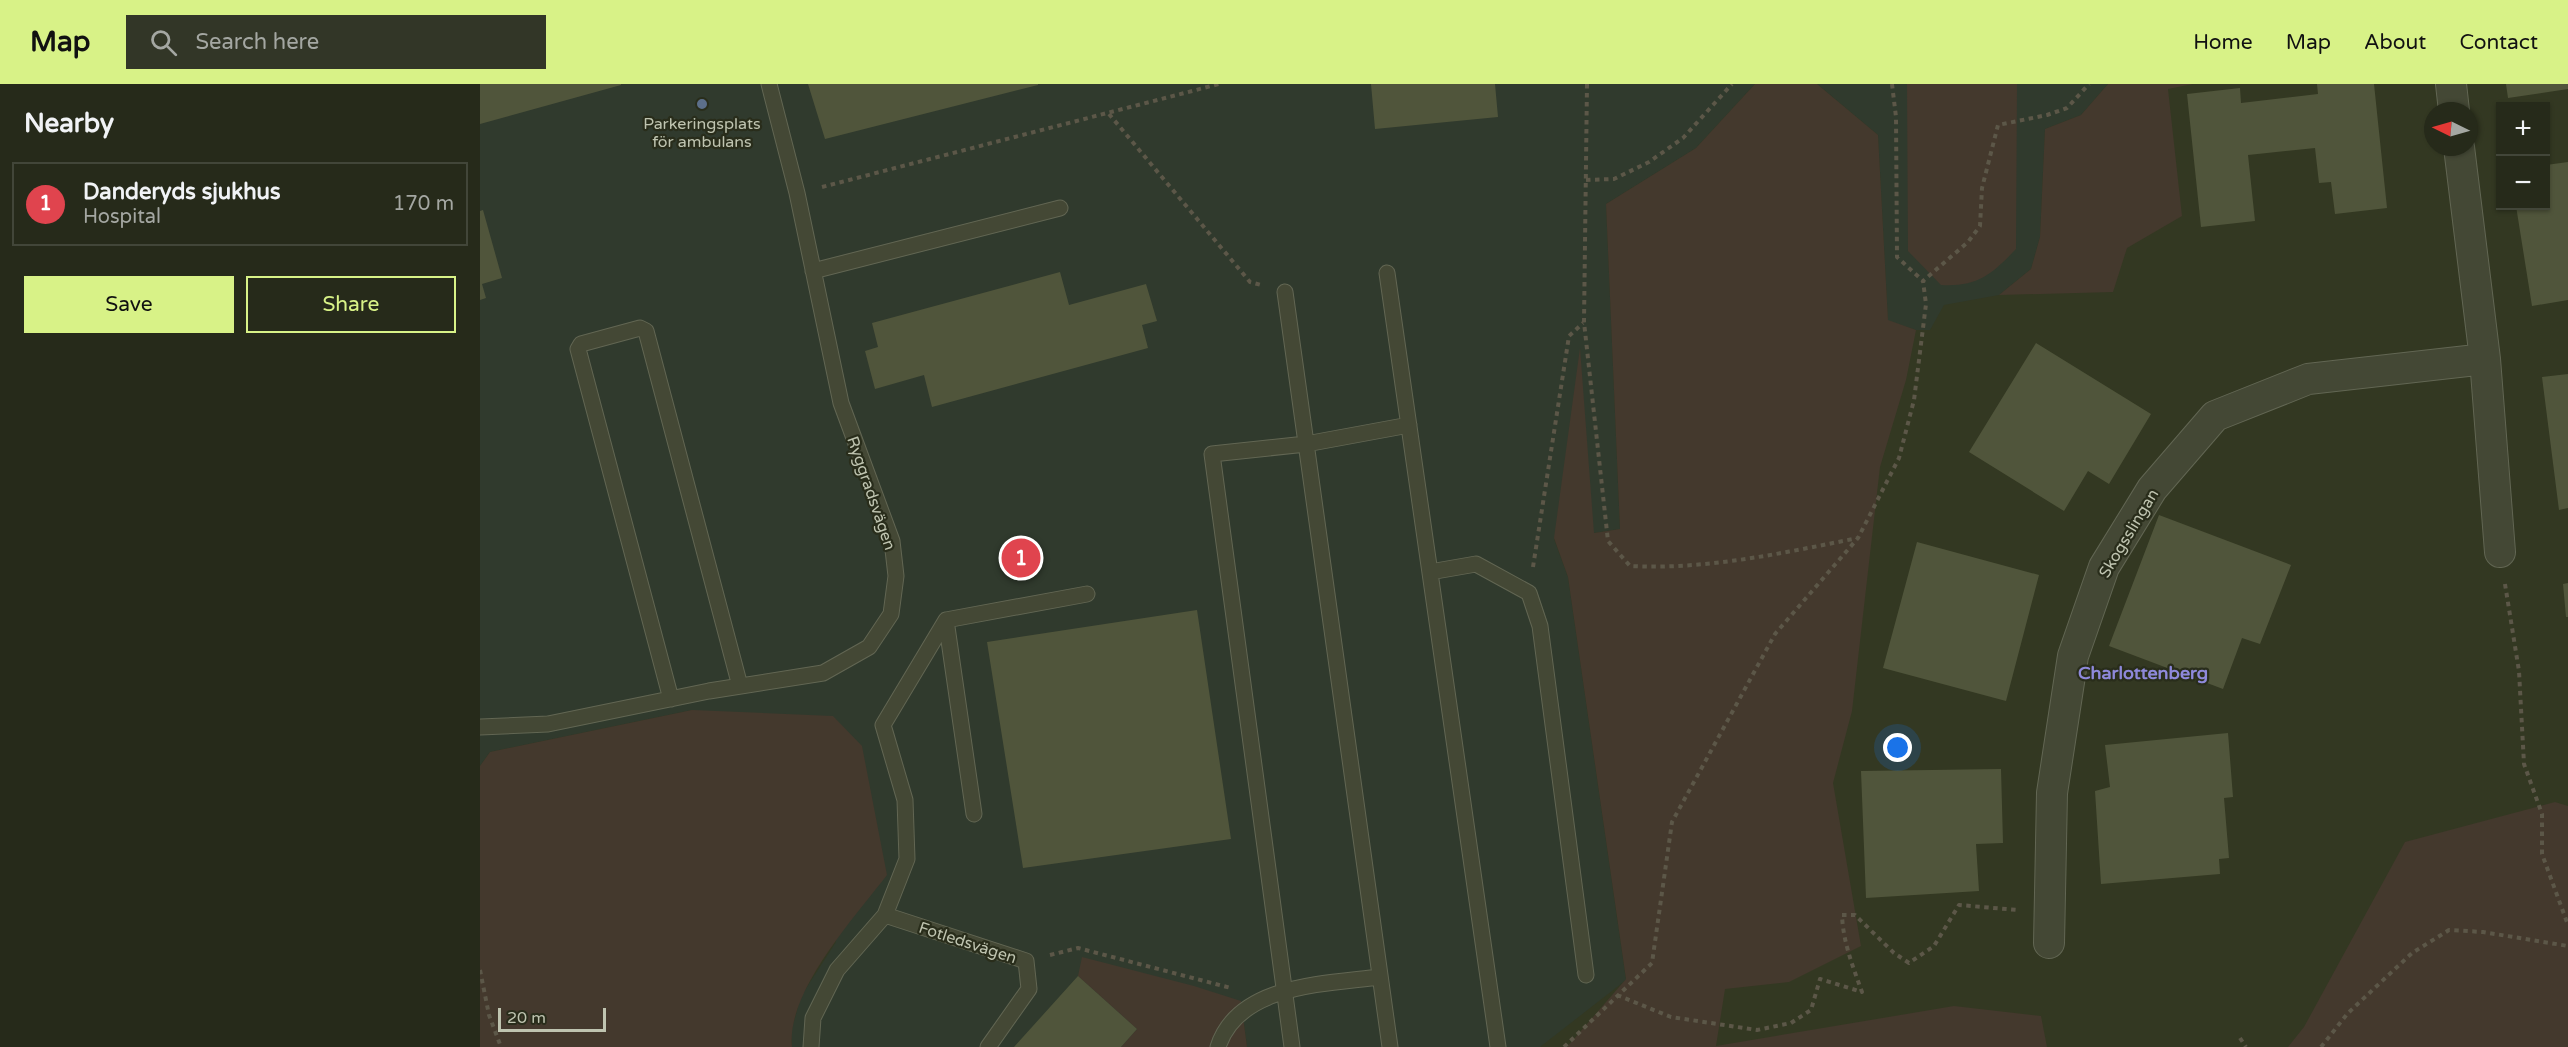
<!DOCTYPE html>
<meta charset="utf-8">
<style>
body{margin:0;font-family:"Varela Round",sans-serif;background:#323627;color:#f1f3f6}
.controls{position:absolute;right:18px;top:18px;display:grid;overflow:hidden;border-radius:0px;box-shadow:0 2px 4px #0004}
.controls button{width:54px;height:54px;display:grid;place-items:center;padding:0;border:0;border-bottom:2px solid #424639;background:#262a1a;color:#f1f3f6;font:30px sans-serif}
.compass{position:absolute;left:1944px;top:18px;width:54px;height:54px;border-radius:50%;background:#262a1a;box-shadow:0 2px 4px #0004;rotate:275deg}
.scale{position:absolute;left:18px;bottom:15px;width:108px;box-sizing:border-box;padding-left:6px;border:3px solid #bfc4b0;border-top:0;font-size:16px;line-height:21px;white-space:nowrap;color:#bfc4b0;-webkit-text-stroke:4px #292d1b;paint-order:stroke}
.you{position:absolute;left:1418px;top:664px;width:21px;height:21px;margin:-15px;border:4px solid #fff;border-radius:50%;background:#1a73e8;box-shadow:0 0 0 9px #1a73e833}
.badge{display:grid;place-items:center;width:39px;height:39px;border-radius:50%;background:#d8f287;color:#fff;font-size:20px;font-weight:700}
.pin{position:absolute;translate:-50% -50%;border:3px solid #fff;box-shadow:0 2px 6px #0006}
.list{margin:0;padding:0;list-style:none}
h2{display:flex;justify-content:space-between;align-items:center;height:78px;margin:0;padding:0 24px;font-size:26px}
h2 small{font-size:20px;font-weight:400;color:#a4a7a2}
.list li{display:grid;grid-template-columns:39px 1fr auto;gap:18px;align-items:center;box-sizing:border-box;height:84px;margin:0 12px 12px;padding:0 12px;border:2px solid #424639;border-radius:0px}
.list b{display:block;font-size:22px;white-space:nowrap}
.list p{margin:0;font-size:20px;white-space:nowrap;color:#a4a7a2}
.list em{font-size:20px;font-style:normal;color:#a4a7a2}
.actions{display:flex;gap:12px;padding:18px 24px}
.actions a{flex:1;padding:14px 0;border:2px solid #d8f287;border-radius:0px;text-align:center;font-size:21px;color:#d8f287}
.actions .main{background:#d8f287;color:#111}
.icon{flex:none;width:33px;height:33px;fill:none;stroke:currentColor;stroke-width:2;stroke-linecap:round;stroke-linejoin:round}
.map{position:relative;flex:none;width:2088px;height:963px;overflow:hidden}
header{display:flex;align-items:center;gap:36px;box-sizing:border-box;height:84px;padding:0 30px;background:#d8f287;color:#111}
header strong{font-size:28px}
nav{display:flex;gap:33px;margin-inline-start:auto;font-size:21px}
.search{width:420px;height:54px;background:#323627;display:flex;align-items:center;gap:15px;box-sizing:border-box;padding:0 21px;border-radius:0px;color:#a4a7a2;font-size:22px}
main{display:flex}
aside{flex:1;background:#262a1a}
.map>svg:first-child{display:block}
.medical{fill:#303a2d}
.green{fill:#44392d}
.building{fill:#50553b}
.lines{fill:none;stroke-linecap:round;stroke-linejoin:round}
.lane-casing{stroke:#626653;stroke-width:17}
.street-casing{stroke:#626653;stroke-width:32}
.path{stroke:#5c5748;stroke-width:4;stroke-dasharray:4.5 4.5;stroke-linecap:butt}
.lane{stroke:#444835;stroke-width:15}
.street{stroke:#444835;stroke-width:30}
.service-dot{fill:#5c6f8a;stroke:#292d1b;stroke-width:2}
.labels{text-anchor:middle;stroke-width:4.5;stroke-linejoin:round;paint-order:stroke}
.poi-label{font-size:16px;fill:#bfc4b0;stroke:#292d1b}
.street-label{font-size:16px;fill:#bfc4b0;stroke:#292d1b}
.neighbourhood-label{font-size:18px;font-weight:bold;fill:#8e89da;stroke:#292d1b}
</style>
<header>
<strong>Map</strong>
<div class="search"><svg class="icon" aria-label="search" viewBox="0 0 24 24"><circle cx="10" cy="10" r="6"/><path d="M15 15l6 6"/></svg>Search here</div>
<nav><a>Home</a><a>Map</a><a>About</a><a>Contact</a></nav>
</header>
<main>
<aside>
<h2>Nearby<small></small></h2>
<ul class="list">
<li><span class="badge" style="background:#e0444e">1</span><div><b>Danderyds sjukhus</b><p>Hospital</p></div><em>170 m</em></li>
</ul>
<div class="actions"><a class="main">Save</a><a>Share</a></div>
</aside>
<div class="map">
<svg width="2088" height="963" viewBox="0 0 2088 963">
<rect width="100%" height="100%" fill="#333822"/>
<!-- medical -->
<path class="medical" d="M0,0h1275l-59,64 -90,56 14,325 -66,10 14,38 58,403 -86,67h-293l-6,-46 -120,46h-329l-1,-15 10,-36 35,-54 -144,-232 -202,42 -10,14z
M1337,0h291l-27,31 -36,14 -5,108 -9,32 -32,26 -55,10 -14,25h-14l-28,-9 -10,-186z"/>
<!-- green -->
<path class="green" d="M1275,0h62l61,51 10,185 28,10 -10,50 -26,87 -28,244 -19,72 28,163 -72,36 -64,7 -9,57 238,-40 87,10 6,31h-480l59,-68 -58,-402 -14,-39 26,-190 14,185 26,-4 -14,-325 90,-56z
M1427,0h110l-1,165c-24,25 -38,38 -75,36l-33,-34z
M1628,0h85l-25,5 14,127 -55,32 -14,44 -114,3 32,-26 9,-32 5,-108 36,-14z
M212,626l141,6 29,30 25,129c-33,43 -101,117 -95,172h-312v-281l10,-14z
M2075,718l13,4v241h-280l16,-20 101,-185z
M602,873l112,29 47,15 6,46h-126l16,-18 -59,-53z"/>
<!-- building -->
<path class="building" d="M0,0h141v1l-141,39z
M328,0h230v1l-213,54z
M891,0h124l3,33 -123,12z
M1837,0h57l13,124 -52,6 -4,-32 -12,1 -4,-35 -67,7 7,66 -54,6 -14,-133 53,-6 1,15 77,-9z
M2026,0h62v5l-60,9z
M2088,78v138l-36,6 -16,-100h30v-41z
M3,126l19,68 -20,6 4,14 -6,2v-89z
M580,188l9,33 77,-21 11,37 -15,4 6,23 -216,59 -8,-32 -49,14 -10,-38 13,-4 -6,-24z
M1556,259l115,71 -42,70 -21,-13 -24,40 -95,-59z
M2088,290v134l-9,2 -17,-133z
M1679,431l132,50 -31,79 -18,-6 -19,51 -114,-43z
M1437,458l122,33 -33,126 -123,-33z
M2088,499v34h-2l-3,-33z
M717,526l34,229 -208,29 -36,-226z
M1748,649l5,64 -9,1 5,60 -10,1 1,15 -119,10 -6,-93 15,-4 -5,-42z
M1521,685l2,74 -27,1 3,47 -113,7 -5,-127z
M598,892l59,53 -16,18h-107z"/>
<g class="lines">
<defs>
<path id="lane" d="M333,187l247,-63
M907,189l111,774
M805,208l105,755
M950,488l46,-8 53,29 11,33 46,349
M466,536l28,194
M191,615l-93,-350 3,-5 59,-16 6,3 94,355
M0,643l68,-3 161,-33 114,-18 46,-26 22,-33 5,-38 -4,-35 -51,-138 -44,-210 -28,-109
M405,831l141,46 3,28 -41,58
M331,963l2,-29 24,-48 48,-55 22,-56 -2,-59 -22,-75 63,-105 141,-26
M738,963c20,-63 108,-63 162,-70
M812,963l-80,-593 94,-10 103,-19"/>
<path id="street" d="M1971,0l3,27
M1979,63l26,212
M1569,859l3,-150 21,-137 31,-89 48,-78 63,-73 93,-37 177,-20 15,193"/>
</defs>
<!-- lane casing -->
<use href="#lane" class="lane-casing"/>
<!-- street casing -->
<use href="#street" class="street-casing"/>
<!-- path -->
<path class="path" d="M1107,0l-3,238 24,219 22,25c76,4 153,-13 228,-28
M1412,0l4,33 1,140 26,24
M629,30l141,168 11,3
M1106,96l28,-1 35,-17 34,-24 49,-54
M342,103l397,-103
M1053,483l36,-231 14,-13
M2025,500l14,87 5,93 18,50v40l26,71
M570,871l28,-7 153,40
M0,886l9,45 12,32
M1137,911l54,22 86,13 34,-7 20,-13 9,-31 42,13c-9,-25 -19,-50 -20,-77h13l39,38 15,10 25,-17 25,-41 59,5
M1760,954l6,9
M1084,963l88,-84 20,-141 103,-188 83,-96 41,-80 15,-58 12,-96 -3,-23 45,-39 12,-16 2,-38 16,-63 49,-10 20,-7 22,-24
M1841,963l27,-34 64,-60 37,-23 34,2 85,14"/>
<!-- lane -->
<use href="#lane" class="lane"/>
<!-- street -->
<use href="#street" class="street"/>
</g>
<!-- markers -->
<circle class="service-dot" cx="222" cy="20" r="6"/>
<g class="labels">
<!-- poi labels -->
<g class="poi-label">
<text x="222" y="45">Parkeringsplats<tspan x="222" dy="18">för ambulans</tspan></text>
</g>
<!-- street labels -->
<g class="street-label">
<text transform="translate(392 409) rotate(71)" y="6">Ryggradsvägen</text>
<text transform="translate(1648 449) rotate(-59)" y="6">Skogsslingan</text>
<text transform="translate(488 858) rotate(18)" y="6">Fotledsvägen</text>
</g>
<!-- neighbourhood labels -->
<g class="neighbourhood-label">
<text x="1663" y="595">Charlottenberg</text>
</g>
</g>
</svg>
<div class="controls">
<button>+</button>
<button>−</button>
</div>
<svg class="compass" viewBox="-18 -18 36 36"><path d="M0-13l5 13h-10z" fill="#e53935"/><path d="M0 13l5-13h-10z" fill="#a4a7a2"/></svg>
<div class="scale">20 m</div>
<div class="you"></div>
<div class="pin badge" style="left:541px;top:474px;background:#e0444e">1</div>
</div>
</main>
